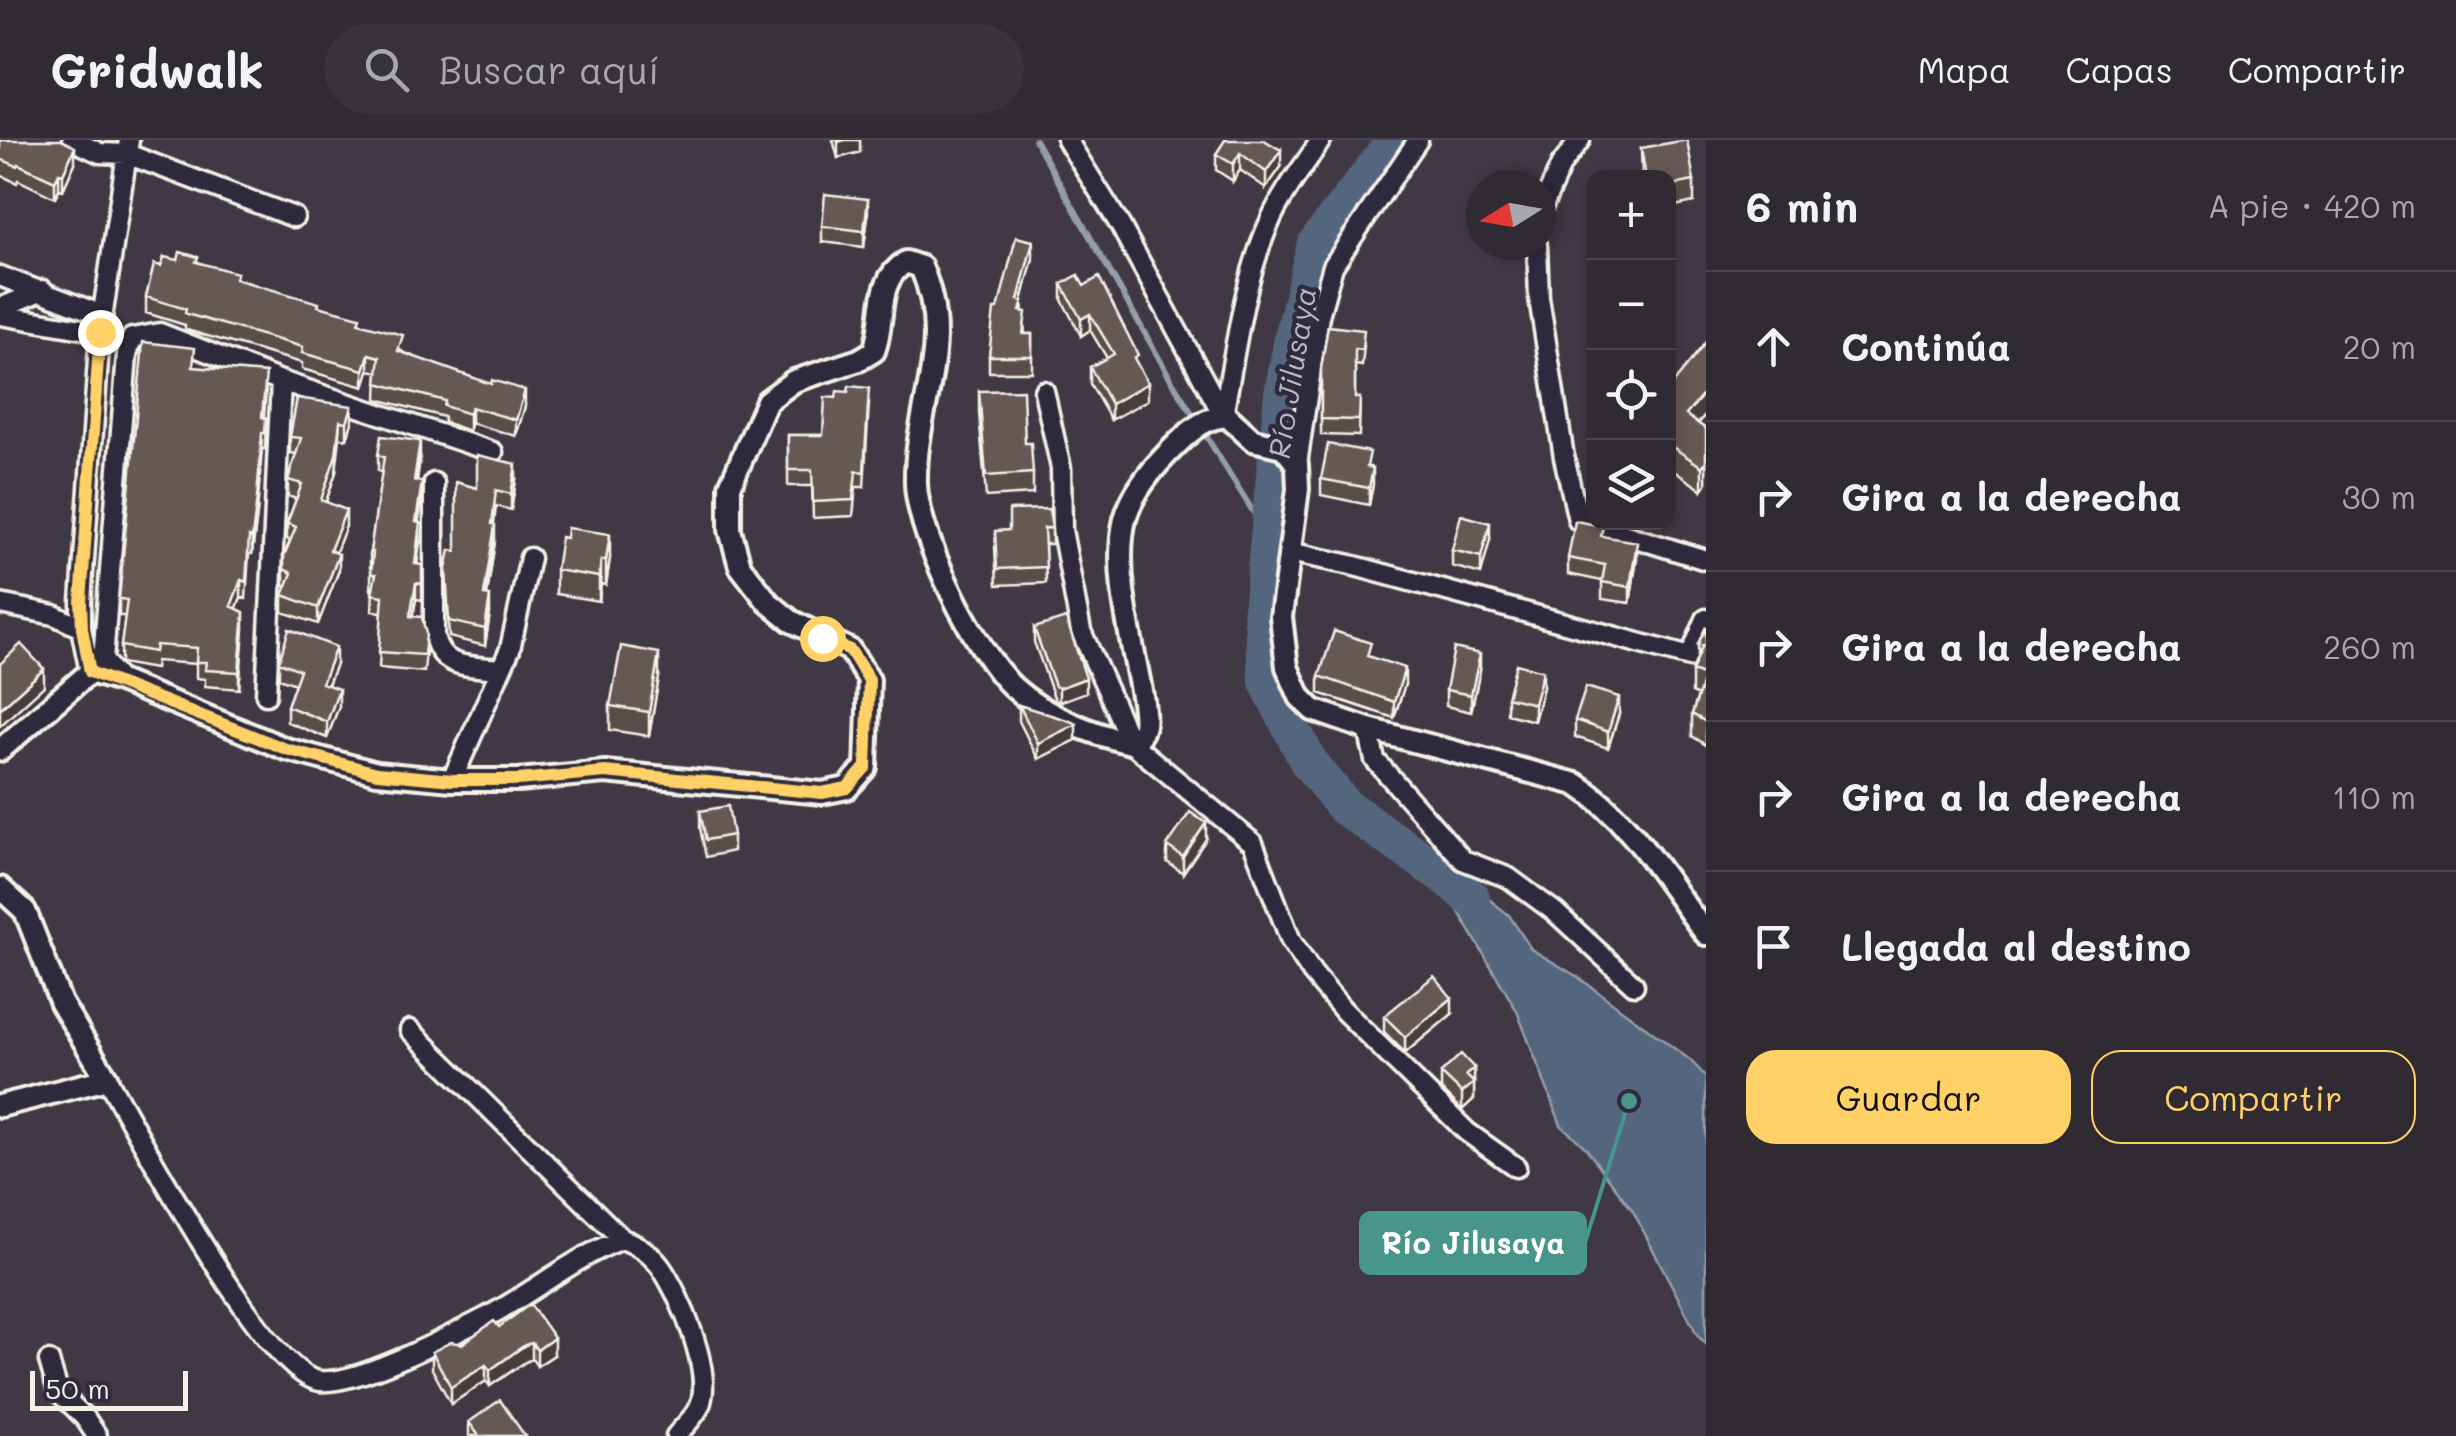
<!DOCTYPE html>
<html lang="es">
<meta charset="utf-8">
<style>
body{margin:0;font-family:Mali,sans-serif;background:#38323b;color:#f1f3f6}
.controls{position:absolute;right:30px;top:30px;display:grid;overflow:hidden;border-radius:20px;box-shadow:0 5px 15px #0003}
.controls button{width:90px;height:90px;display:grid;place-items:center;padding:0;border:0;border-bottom:2px solid #4b464e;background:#302a33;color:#f1f3f6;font:50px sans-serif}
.compass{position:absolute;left:1466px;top:30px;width:90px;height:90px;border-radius:50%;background:#302a33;box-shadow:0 5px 15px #0003;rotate:259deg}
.scale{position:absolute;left:30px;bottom:25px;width:158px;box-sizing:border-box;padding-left:10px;border:5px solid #f4f1e8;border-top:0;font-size:28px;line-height:35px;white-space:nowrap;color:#f4f1e8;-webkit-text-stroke:8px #2f2a3d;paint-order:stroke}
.stop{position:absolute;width:30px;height:30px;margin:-22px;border:8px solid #ffd166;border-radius:50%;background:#fff}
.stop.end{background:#ffd166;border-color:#fff;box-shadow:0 2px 10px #0008}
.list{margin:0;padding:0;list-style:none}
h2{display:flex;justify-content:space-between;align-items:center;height:130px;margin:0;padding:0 40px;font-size:42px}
h2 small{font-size:32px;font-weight:400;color:#a8a7ac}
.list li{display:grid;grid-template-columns:65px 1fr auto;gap:30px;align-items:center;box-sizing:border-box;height:150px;padding:0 40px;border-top:2px solid #4b464e}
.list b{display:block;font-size:38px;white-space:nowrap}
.list em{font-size:32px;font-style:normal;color:#a8a7ac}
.actions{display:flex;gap:20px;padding:30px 40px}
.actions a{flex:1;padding:22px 0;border:2px solid #ffd166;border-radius:30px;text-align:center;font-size:35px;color:#ffd166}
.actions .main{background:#ffd166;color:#111}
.icon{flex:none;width:55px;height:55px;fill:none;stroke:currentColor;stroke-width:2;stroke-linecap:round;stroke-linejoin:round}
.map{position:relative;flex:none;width:1706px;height:1296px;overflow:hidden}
header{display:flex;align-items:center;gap:60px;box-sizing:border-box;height:140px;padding:0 50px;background:#302a33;border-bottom:2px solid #4b464e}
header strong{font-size:48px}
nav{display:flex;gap:55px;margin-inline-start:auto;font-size:35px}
.search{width:700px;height:90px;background:#38323b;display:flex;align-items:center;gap:25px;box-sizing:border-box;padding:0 35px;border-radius:55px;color:#a8a7ac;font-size:38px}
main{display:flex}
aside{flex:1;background:#302a33}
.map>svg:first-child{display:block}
.water{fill:#53667e;stroke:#939ea8;stroke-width:2.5}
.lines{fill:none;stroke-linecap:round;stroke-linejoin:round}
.stream{stroke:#939ea8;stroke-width:6}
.river{stroke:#53667e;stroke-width:38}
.minor-casing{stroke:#f4f1e8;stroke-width:25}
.tertiary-casing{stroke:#f4f1e8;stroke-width:28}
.minor{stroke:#2f2a3d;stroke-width:18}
.tertiary{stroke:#2f2a3d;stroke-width:20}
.wall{fill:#584d49;stroke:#f4f1e8;stroke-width:2.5}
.shaded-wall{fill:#473e3c;stroke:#f4f1e8;stroke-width:2.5}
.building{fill:#665955;stroke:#f4f1e8;stroke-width:2.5}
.route{stroke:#ffd166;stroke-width:12}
.labels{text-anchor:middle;stroke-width:9;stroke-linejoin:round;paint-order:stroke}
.water-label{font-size:30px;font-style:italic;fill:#b4b9be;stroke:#2f2a3d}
.leader{fill:none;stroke:#48958c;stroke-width:4}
.callout-dot{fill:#48958c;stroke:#2f2a3d;stroke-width:4}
.callout{fill:#48958c;stroke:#48958c;stroke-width:4}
.callout-label{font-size:30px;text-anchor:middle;font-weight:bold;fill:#fff}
</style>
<header>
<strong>Gridwalk</strong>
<div class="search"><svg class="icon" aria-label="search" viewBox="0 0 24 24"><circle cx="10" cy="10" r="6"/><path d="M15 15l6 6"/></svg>Buscar aquí</div>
<nav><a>Mapa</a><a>Capas</a><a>Compartir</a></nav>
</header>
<main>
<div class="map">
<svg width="1706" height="1296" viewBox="0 0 1706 1296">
<rect width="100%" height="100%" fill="#403844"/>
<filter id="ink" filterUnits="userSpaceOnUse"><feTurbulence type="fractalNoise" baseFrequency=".01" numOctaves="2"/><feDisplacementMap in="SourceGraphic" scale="20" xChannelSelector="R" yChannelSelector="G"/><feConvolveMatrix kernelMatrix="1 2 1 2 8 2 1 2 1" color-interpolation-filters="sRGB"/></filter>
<g filter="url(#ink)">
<!-- water -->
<path class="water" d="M1418,702l91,73 22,34 47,28 112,83 16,17v267l-8,-8 -65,-125 -48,-64 -24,-22 -44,-114z"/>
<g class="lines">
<!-- stream -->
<path class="stream" d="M1035,0l137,241 98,158"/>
<!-- river -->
<path class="river" d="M1396,0l-80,104 -23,94 -10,56 -21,216 6,72 40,79 37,46 103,71 23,20"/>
<defs>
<path id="minor" d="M72,0l28,13 27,1 167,63
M1067,0l53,85 103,190
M1541,70l20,-45 19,-25
M1537,105l2,53 25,159 14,63 128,40
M0,136l102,39
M0,168l43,-18
M0,175l100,17
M1044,251l17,77 1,62 19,101 50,112 122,100 38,98 22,33 31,37 123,121 49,35
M1223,275c13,-66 20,-135 48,-196 13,-29 33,-53 50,-79
M1297,324l22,-148 14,-50 85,-126
M434,343v153c8,34 35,29 65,33
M1289,412l62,13 339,92 16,-38
M0,464l54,11 27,13
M90,532l-9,-44v-26l19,-270 29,-192
M120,541l-17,-21 24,-305 5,-17 28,-5 121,48 212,71
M266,555l15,-314
M1368,589l7,31 88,100 46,18 46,34 79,73
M452,640l58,-131 20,-91
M410,890l212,209
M107,939c30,52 159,297 213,302 37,4 128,-44 163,-62 49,-25 86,-59 139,-80 16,6 27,13 38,27 20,28 53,106 40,139 -4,11 -17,22 -24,31
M49,1221l9,30 27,27 12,18"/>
<path id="tertiary" d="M0,610l90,-78 30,9 166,68 91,24 75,7h66l87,-8 217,21 25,-5 19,-21 3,-87 -19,-30 -59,-29 -23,-19 -28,-36 -10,-36v-44l37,-85 27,-20 65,-21 15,-9c12,-32 0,-70 32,-89l15,5c35,80 -7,139 -5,217 2,53 60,169 98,204 31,28 78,46 117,55 17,-11 14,-24 12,-41 -9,-55 -31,-129 -18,-183 8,-29 30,-54 52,-75 13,-13 32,-30 51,-27l25,23 30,7 14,17 1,25 -17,128 6,50 13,30 13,13 55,19 208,55c55,35 91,99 130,150
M0,748l25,23 36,92 46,76 -107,27"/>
</defs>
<!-- minor casing -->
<use href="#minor" class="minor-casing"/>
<!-- tertiary casing -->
<use href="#tertiary" class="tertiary-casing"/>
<!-- minor -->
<use href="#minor" class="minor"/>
<!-- tertiary -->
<use href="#tertiary" class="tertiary"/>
</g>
<!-- wall -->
<path class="wall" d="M0,0l75,23 -12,27 -4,-1 -4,9 -37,-18 -1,3 -17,-8z
M833,0h27v12l-22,6z
M1225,0l56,27 -15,21 -26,-18 -7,11 -17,-11v-16z
M1641,8l53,33v21l-24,5 2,19v22h-4v-70h-26z
M868,76l-4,31 -42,-5v-16z
M1033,118l-11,43 3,33h7v38h-43v-16l9,-47z
M198,122l39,17 82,27 41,17 43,29 122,54 -9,30 -45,-13 -2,8 -25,-9v-5l-67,-18 1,-27 -9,-2 -5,17 -62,-18v-6l-112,-32 -5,-2v-4l-39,-12v-16l15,-31z
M1062,144l22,2 54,81 10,33 -37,20 -21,-36v-17l17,-9 -17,-28 -9,6 -19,-36z
M1328,186l36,20 -2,20 -7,-1v33h5l-1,38 -38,-1v-66z
M1706,202v72l-8,10 8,5v55l-4,6 -34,-23v-77z
M195,227l71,23 -2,28h2l-1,31h-3l-5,65 -5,40h-3l-3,45 -5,-2 -5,12 8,19 -5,61 -34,-3v-7l-9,-1v-14l-40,-3 -1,8 -34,-6v-17l4,-30h-6v-17z
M979,251l46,52 8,30v21l-47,3 -7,-84z
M297,258l55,24 -5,17 -7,-1 -4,34 -10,30 20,24 -11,26 4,18 -21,54 -35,-12v-17l4,-8 -3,-1v-30l6,-15 -3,-2v-16l9,-24 -8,-3v-19l8,-23 -6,-1v-16z
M869,263l-5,84h-8l-3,29 -40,2 -1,-32h-24v-51h35z
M378,315l42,3 -3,23 5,17 -4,25 2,16 -3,26h5v35l-6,-1 -3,18 13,33 -2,22 -45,-4 3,-56 -10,-1 1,-21h-2v-22h-1v-16l12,-79 -4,-2z
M1370,327l3,17 -4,21 -48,-10v-16z
M516,340l-5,30 -15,-4 -2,18 1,17 -8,55 3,17 -5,33 -36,-9 -3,-52 31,-97z
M1052,388v16h-7l1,39 -49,2 -2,-38 14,-17z
M1603,396l34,22 -7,45 -28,-4v-18l-34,-7v-16z
M1490,399l-9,35 -29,-8v-16z
M610,418l-4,27 -5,-1 -2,17 -43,-7v-24z
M1706,487v118l-14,-9v-22l6,-18 -6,-3v-22l6,-15v-12z
M1034,488l52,64 -27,10 -4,-2 -21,-58z
M1371,517l34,27 -11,34 -75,-25v-17z
M279,522l57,2 -8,21 11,21 -12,32 -40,-16v-16l8,-22 -16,-6z
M1480,530l-9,42 -25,-6v-16z
M659,537l-10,59 -39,-6v-24z
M1543,547l-9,34 -27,-7v-17z
M1019,565l57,35 -38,19 -19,-38z
M1619,574l-11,34 -33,-11v-17z
M700,671l33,24v16l-27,6 -6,-29z
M1206,699l-23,34 -16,-11v-16z
M1452,874l-47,39 -21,-21v-16z
M1474,928v31l-12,11 -21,-21v-16z
M499,1187l55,28 -17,11 -5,-7 -7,3 -35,24 -4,-5 -35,23 -19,-35v-17l30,-8z
M469,1282l56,14h-56z"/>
<!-- shaded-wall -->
<path class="shaded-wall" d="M845,0h15v12l-22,6v-16z
M75,7v16l-12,27v-16z
M1281,10v17l-15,21v-16z
M1240,13v17l-7,11v-17z
M59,33v16l-4,9v-17z
M868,59v17l-4,31v-16z
M1033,101v17l-15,58v-16z
M1090,174v16l-9,6v-17z
M369,214v16l-5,17v-17z
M1148,243v17l-37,20v-16z
M525,250v16l-9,30v-16z
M1706,251v23l-20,24v-23z
M352,266v16l-5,17v-17z
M471,267v16l-2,8v-17z
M340,281l-4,51 -15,44v-16z
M262,293l-5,81 -5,40v-16z
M420,301v17l-6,39v-16z
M1706,321v23l-4,6v-23z
M516,324v16l-5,30v-16z
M1373,328v16l-4,21v-17z
M422,342v16l-6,41v-17z
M346,370v16l-16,41v-17z
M420,383v16l-5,42v-17z
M1490,383v16l-9,35v-17z
M495,385v16l-11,71v-17z
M610,394v24l-4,27v-25z
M1637,402v16l-7,45v-16z
M339,414v16l-21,54v-16z
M601,420v24l-2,17v-24z
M241,440v17l-10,26v-17z
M416,443v16l-6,34v-17z
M490,456v17l-5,33v-17z
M244,472v16l-5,61v-17z
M336,507v17l-14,35v-16z
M659,513v24l-10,59v-24z
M1480,514v16l-9,42v-17z
M1405,528v16l-11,34v-16z
M44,529v17l-44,40v-17z
M1543,531v16l-9,34v-17z
M1086,538v14l-27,10v-14z
M339,549v17l-12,32v-16z
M1619,557v17l-11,34v-16z
M1076,584v16l-38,19v-16z
M1206,683v16l-23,34v-16z
M1452,858v16l-47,39v-16z
M1474,928v31l-12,11v-17l4,-18z
M554,1198v17l-17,11v-16z
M532,1203v16l-7,3 -35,24v-16l35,-25z
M486,1225v16l-35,23v-17z"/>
<!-- building -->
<path class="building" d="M0,0h61l14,7 -12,27 -4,-1 -4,8 -37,-17 -1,2 -17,-7z
M1225,0h39l17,10 -15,22 -26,-19 -7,11 -17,-10z
M1687,0l7,41 -26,5v-8h-22l-5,-30z
M825,54l43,5 -4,32 -42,-5z
M1668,58l4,28 -4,1z
M1016,97l17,4 -15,59 5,1 -3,10 6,1 -3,22h9v22h-43l5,-47h4z
M180,112l18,5 -2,5 41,11 -2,6 84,24 -1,3 42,11 -2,6 45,12 -5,16 93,33 1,-4 33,10 -9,30 -45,-13 -2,7 -25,-8 1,-5 -68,-18 3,-26 -11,-3 -5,16 -62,-17 1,-6 -113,-32 -5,-2 1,-4 -40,-12 8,-33 7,2 3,-9 14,3z
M1078,135l6,11 15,-9 39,78 -4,3 14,25 -37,21 -21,-37 24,-13 -24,-40 -9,5 -19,-35z
M1328,186l36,4 -2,20 -7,-1v49h5l-1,22 -38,-1v-50z
M143,202l52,6 -2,19 73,6 -4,44 4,1 -1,15h-3l-5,65 -5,40 -3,-1 -3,45 -5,-2 -10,26 13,6 -5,60 -34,-2 1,-8h-10l1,-14 -41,-3 -1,7 -34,-6 6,-46 -8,-1z
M1706,202v49l-20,24 20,14v32l-4,6 -34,-23 2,-7 -2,-1v-46z
M849,246l20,2 -5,84 -8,-1 -3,29 -40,2 -1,-32h-24v-35h35l2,-38 11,1 1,-7 11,1z
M1023,250l2,53h6l2,30 -47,3 -7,-85z
M297,258l55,8 -5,16 -7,-1 -4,34 -15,45 25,10 -16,40 9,4 -21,54 -35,-13 9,-22 -8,-4v-13l12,-29 -9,-4 15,-39 -14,-4 13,-42 -11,-1z
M381,296l39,5 -6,40 8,1 -6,40 4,1 -5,41 7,1v19l-6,-1 -6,33 12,1 4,17 -2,21 -45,-3 4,-56 -11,-2 4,-20h-5l2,-22h-3l14,-95 -6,-2z
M1328,304l42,8 -3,15 6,1 -4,20 -48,-9z
M477,315l39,9 -5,30 -15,-4 -4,34 3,1 -11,70 6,1 -5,33 -36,-8 -3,-52 4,-19 6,1v-69l21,6z
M1049,369l3,19h-8l2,39 -49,2 -2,-38 14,-1v-20z
M1461,375l29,8 -9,34 -29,-7z
M1575,381l28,5 -2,10 36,6 -7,45 -28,-5 3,-17 -37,-7z
M567,388l43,6 -4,26h-5l-2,17 -43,-7 5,-33 5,1z
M1066,478l20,60 -27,10 -4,-2 -21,-58z
M1706,487v95l-14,-8 13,-38 -13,-5 11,-26 -5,-1z
M289,489l47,18 -14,36 17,6 -12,33 -40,-16 13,-36 -21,-8z
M1334,491l37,12 -4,13 38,12 -11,34 -75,-26z
M21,504l23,25 -44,40v-45z
M621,506l38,7 -10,59 -39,-6z
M1454,508l26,6 -9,41 -25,-5z
M1516,524l27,7 -9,33 -27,-7z
M1586,547l33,10 -11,35 -33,-12z
M1019,565l51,16 6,3 -38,19z
M728,666l5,29 -27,5 -6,-29z
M1190,672l16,11 -23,34 -16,-11z
M1434,836l18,22 -47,39 -21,-21z
M1461,914l13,14 -8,7 8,8 -12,10 -21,-20z
M530,1164l24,34 -17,12 -5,-7 -7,2 -35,25 -4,-5 -35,22 -19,-35 19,-10 11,2 32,-23 5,6z
M500,1260l25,36h-46l-10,-14z"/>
</g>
<g class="lines" filter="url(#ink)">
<!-- route -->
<path class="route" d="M100,192l-19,270 1,26 8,44 196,77 91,24 75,7h66l87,-8 217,21 25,-5 19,-21 3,-87 -19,-30 -28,-12"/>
</g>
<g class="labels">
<!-- water labels -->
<g class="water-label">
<text transform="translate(1293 233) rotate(-81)" y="10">Río Jilusaya</text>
</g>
</g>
<!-- callouts -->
<path class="leader" d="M1629 961L1585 1103"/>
<circle class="callout-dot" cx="1629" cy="961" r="10"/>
<rect class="callout" x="1361" y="1073" width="224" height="60" rx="10"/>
<g class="callout-label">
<text x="1473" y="1114">Río Jilusaya</text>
</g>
</svg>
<div class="controls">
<button>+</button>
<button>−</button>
<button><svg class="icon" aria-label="locate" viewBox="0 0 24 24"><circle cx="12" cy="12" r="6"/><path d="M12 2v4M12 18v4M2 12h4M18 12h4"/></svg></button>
<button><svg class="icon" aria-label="layers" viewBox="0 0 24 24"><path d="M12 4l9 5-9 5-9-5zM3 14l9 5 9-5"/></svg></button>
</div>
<svg class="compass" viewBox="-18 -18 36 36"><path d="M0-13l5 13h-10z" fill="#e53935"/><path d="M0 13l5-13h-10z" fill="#a8a7ac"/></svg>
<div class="scale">50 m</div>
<div class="stop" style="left:822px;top:498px"></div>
<div class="stop end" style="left:100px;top:192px"></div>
</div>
<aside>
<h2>6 min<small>A pie · 420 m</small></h2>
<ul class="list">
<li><svg class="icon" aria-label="ahead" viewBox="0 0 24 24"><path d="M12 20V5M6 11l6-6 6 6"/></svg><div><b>Continúa</b></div><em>20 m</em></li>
<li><svg class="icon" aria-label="right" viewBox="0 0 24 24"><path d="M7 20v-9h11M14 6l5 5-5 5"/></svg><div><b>Gira a la derecha</b></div><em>30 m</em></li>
<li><svg class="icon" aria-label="right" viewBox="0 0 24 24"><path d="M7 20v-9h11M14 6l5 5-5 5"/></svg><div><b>Gira a la derecha</b></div><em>260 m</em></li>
<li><svg class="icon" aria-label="right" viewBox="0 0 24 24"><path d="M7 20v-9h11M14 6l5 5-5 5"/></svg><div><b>Gira a la derecha</b></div><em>110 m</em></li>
<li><svg class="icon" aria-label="arrive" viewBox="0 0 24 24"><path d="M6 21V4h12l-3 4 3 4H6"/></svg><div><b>Llegada al destino</b></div></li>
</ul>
<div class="actions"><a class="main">Guardar</a><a>Compartir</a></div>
</aside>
</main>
